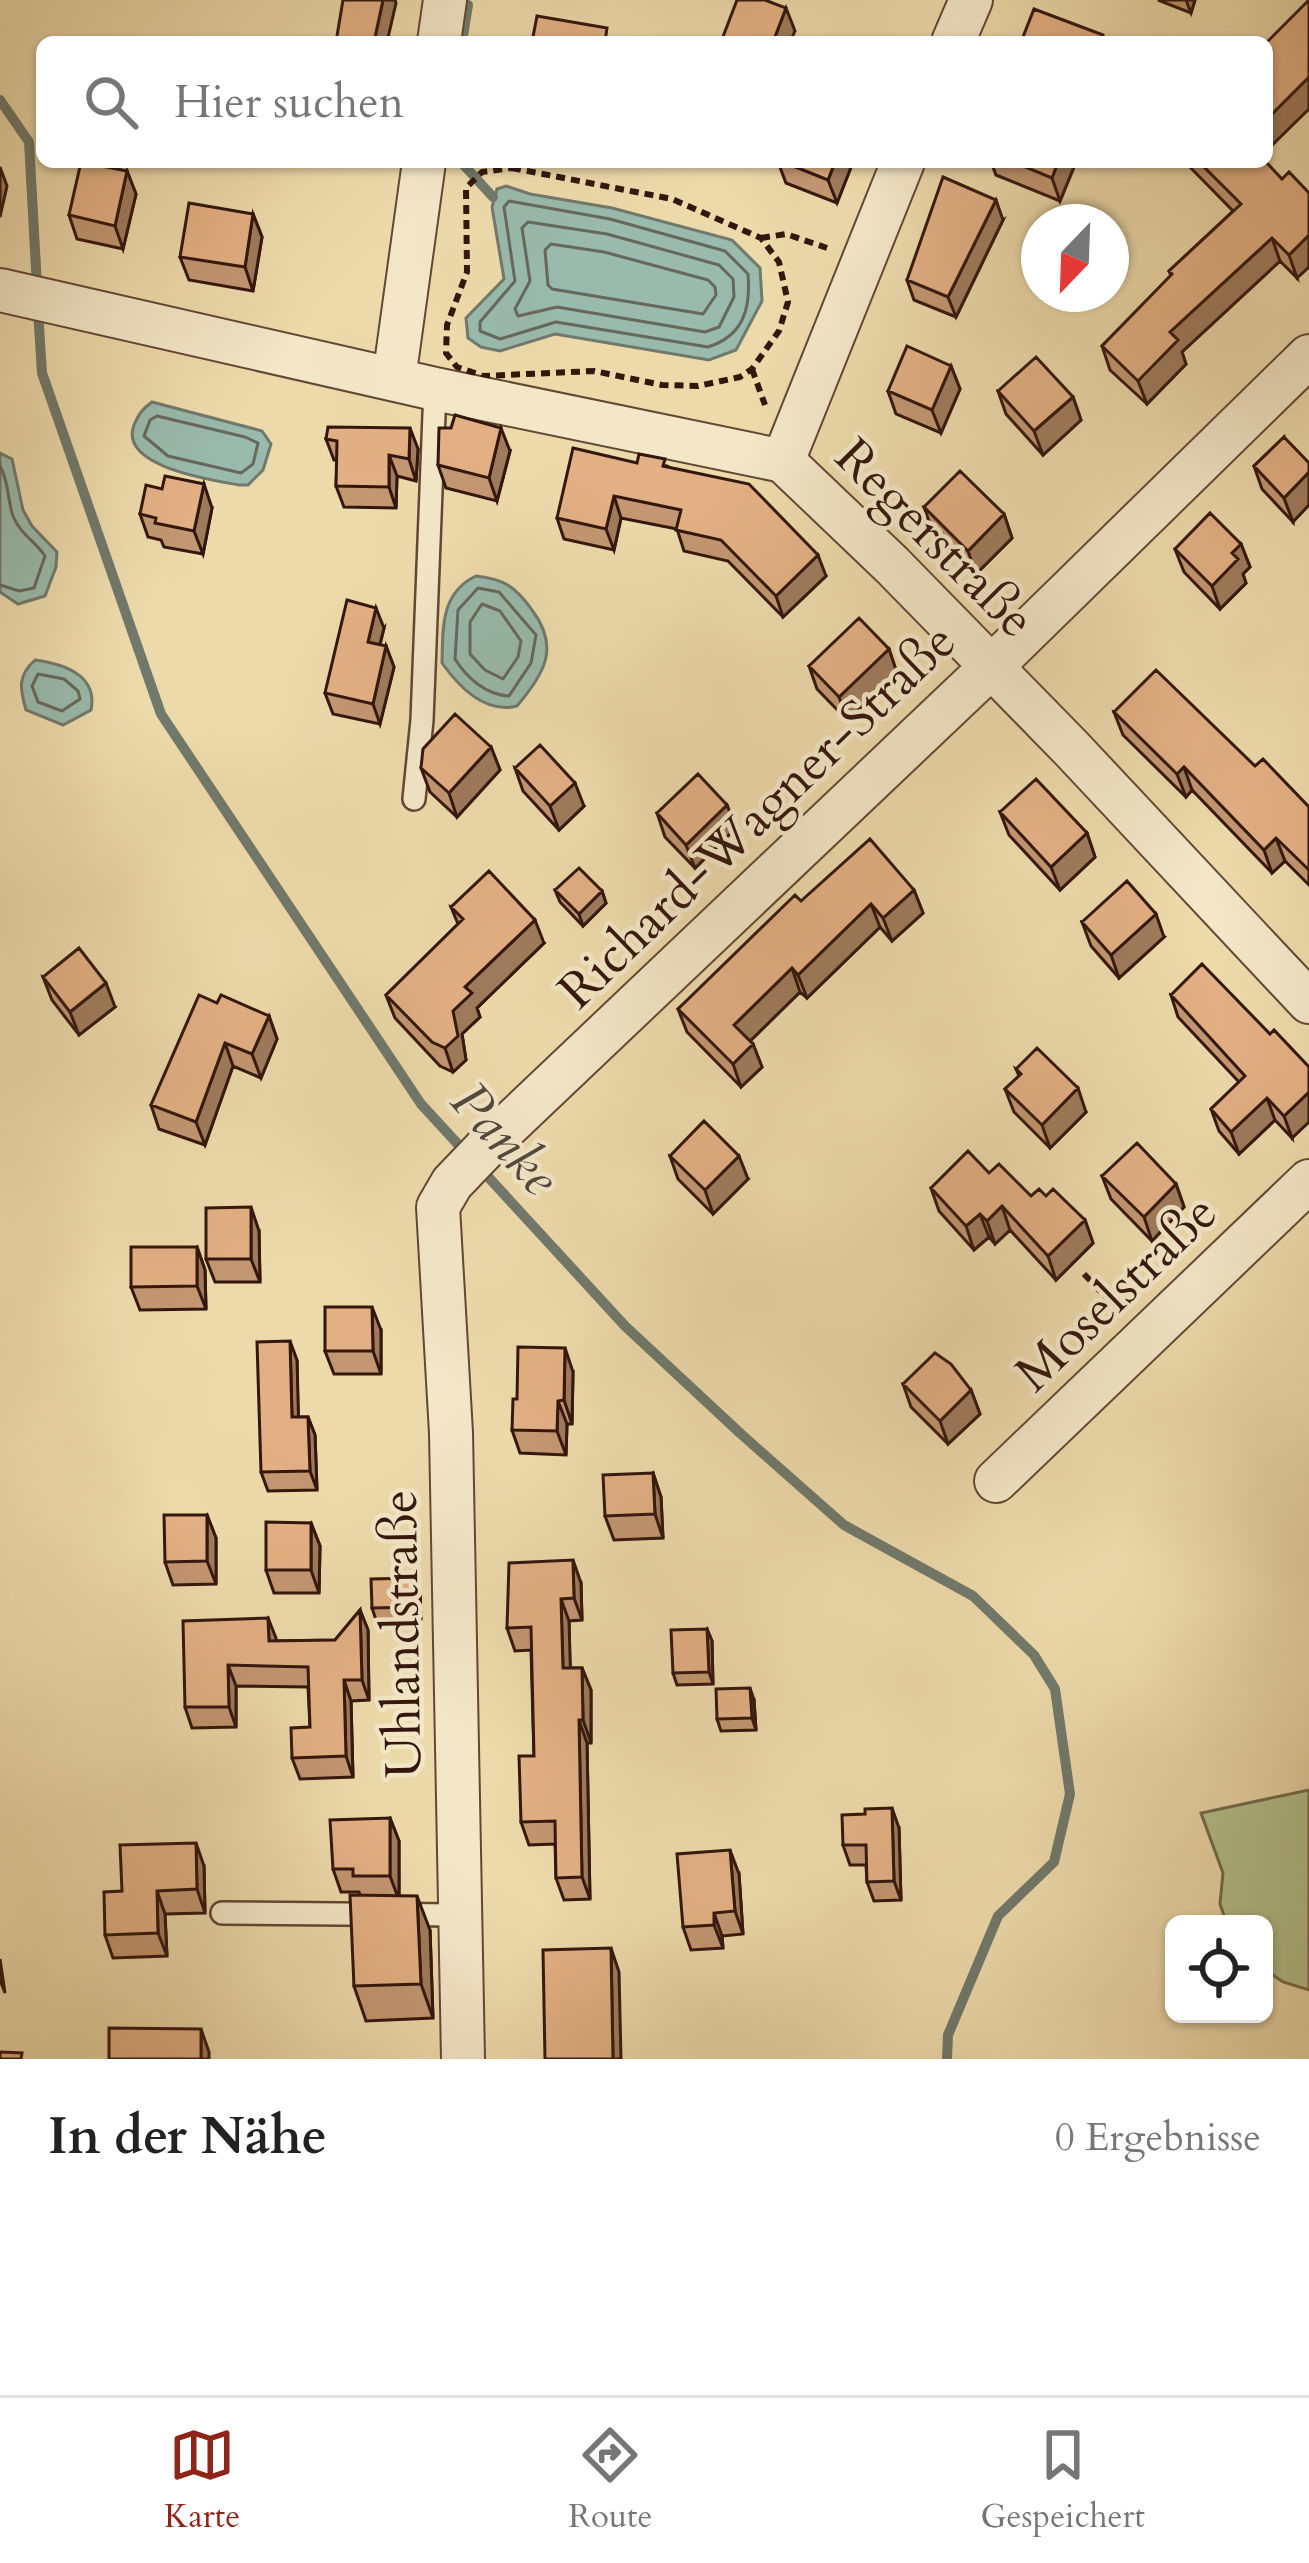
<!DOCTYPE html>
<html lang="de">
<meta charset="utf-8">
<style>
body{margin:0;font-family:Cardo,serif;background:#f6f6f6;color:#222}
.controls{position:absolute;right:36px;bottom:36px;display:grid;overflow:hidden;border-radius:18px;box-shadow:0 3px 9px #0004}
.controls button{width:108px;height:108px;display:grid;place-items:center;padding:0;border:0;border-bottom:3px solid #e0e0e0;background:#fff;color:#222;font:60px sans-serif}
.compass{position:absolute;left:1021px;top:204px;width:108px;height:108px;border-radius:50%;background:#fff;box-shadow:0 3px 9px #0004;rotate:203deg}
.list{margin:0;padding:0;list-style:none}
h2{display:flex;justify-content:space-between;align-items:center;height:156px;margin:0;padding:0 48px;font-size:51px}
h2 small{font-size:39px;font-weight:400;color:#767676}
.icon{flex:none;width:66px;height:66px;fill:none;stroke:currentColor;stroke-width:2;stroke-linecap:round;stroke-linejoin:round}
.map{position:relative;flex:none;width:1309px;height:2059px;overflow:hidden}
.search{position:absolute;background:#fff;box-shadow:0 3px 9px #0004;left:36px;right:36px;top:36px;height:132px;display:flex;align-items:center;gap:30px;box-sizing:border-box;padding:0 42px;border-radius:18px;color:#767676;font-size:45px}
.sheet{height:336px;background:#fff}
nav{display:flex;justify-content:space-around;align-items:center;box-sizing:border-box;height:168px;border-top:3px solid #e0e0e0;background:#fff;font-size:33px;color:#767676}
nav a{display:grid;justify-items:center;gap:6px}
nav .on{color:#8f2418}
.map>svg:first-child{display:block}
.green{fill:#b3c18d;stroke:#746c4c;stroke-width:3}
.water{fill:#99baac;stroke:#71796c;stroke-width:3}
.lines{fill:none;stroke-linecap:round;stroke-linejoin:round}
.shore{stroke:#66685c;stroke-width:3}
.stream{stroke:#71796c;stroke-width:10}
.lane-casing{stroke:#624834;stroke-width:26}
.street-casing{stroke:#624834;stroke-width:46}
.path{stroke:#34170c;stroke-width:6;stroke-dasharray:9 6;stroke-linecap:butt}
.lane{stroke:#f3e7c8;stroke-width:21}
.street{stroke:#f3e7c8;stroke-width:42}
.wall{fill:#c29772;stroke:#34170c;stroke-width:3}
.shaded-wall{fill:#9e7b5c;stroke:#34170c;stroke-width:3}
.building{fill:#e2b084;stroke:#34170c;stroke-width:3}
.labels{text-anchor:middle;stroke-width:9;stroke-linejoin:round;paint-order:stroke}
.street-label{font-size:51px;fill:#34170c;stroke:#f3e7c8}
.water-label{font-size:54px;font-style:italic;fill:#52483c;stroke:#f3e7c8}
</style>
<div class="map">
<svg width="1309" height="2059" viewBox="0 0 1309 2059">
<rect width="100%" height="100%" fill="#eddaab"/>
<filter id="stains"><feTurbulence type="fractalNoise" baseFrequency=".00167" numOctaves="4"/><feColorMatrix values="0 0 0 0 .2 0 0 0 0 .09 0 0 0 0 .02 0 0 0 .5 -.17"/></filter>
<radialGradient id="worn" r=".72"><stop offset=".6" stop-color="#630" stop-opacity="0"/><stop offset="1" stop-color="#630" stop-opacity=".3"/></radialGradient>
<!-- green -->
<path class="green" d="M1309,1790v200l-26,-8 -19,-13v-45h-37l-7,-20 3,-31 -22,-60z"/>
<!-- water -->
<path class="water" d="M506,186l24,8 82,14 120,32 28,28 2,33 -26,49 -27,10 -154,-26 -55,17 -19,-4 -13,-9 -2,-20 38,-39 -12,-72 5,-18z
M152,402l110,29 9,13 -8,26 -15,15h-9c-26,-5 -121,-18 -105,-60 5,-11 8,-16 18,-23z
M0,453l12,6 11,51 9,16 25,26 -1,15 -11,29 -27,8 -18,-12z
M476,576c28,3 40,11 56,34 28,37 13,63 -15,96 -32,8 -58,-19 -75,-43 1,-34 -2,-70 34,-87z
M35,660c29,4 63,15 56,50l-28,15 -37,-15c-6,-21 -9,-34 9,-50z"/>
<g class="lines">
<!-- shore -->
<path class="shore" d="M509,201l101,18 115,32 23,23c3,35 -5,62 -40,73l-152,-25 -56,17 -20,-8v-9l35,-41 -11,-74z
M528,222l79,12 112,31 14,14 1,18 -15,30 -14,5 -148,-25 -39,9 -3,-7 15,-28 -8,-53z
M551,244l53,8 104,28 7,7 1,8 -13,19 -151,-25 -4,-4 -3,-35z
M157,416l88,21 13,6 -5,21 -12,9 -73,-17 -24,-20 6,-16z
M0,466c9,15 7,33 13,50 7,18 22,25 32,40l-11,32 -15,3 -19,-6
M478,588l21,4 37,43 -5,28 -22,33c-23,-1 -42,-18 -54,-37l3,-49z
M482,604l18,7 21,30 -3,16 -15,22 -18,-9 -15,-16v-32z
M38,674l26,5 14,12 2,8 -18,12 -24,-9 -6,-16z"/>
<!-- stream -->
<path class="stream" d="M462,42l6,-37
M0,100l29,42 8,144
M461,162l32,35
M38,311l4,62 119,341 260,390 45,49
M479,1167l146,159 116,108 103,91 129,71 61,59 21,34 15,105 -16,68 -56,54 -50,119 -1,24"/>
<defs>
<path id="lane" d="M414,799l8,-79 13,-331
M222,1913l236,2"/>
<path id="street" d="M439,42l6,-42
M953,42l18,-42
M0,290l435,99 348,72 109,104 179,183 238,254
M394,379l30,-217
M783,461l120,-299
M996,1481l313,-300
M463,2059l-12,-626 -13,-226 14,-24 45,-47 494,-469 318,-311"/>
</defs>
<!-- lane casing -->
<use href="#lane" class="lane-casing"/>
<!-- street casing -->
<use href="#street" class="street-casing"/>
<!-- path -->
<path class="path" d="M512,168l160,31 89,39 18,24 9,40 -9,29 -27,38 -12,8 -42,9 -36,-1 -68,-14 -111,5 -26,-9 -11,-14 1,-28 20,-53 -1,-84 16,-16z
M761,238l25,-4 41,14
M752,369l13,36
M1084,1274l38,40"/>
<!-- lane -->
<use href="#lane" class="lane"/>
<!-- street -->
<use href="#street" class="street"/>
</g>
<!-- wall -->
<path class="wall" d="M1158,0h37l-4,13z
M778,162h75l-16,41 -51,-20z
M991,162h85l-16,39 -64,-26z
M1185,162h81l31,116 -17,-17 -98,91 4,12 -39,40 -37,-34 -8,-24 69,-70 -2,-5 64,-60z
M127,171l9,23 -13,55 -46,-10 -8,-24z
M253,214l9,23 -9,54 -64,-11 -9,-23z
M1003,220l-47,97 -42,-17 -7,-20z
M951,366l9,23 -19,44 -45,-19 -8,-23z
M998,391l75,6 8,23 -38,35 -37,-41z
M1284,437l9,85 -31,-33 -8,-23z
M326,439l92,10 -2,32 -19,-5 -1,32 -52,-1 -8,-21 1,-26h-3z
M510,451l-13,50 -51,-13 -8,-23z
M637,463l30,3 159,110 -43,41 -55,-56 -44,-10 -7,-22 -56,-11 -7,32 -50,-11 -7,-21z
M924,507l80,7 8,24 -36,36 -44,-44z
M212,508l-9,46 -39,-7 -3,-7 -13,-3 -8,-23z
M1241,544l9,23 -7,7 3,9 -26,26 -36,-37 -9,-23z
M384,628l-4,17 6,1 8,21 -14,57 -47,-10 -8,-21z
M889,649l8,24 -50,47 -30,-31 -8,-23z
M1114,712l141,54 54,41v78l-24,-24 -13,12 -80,-83 -6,7 -63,-62z
M491,747l9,23 -43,47 -27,-25 -9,-24z
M515,768l69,38 -25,24 -36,-39z
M727,805l9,23 -41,40 -30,-31 -8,-24z
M1000,812l87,21 8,24 -35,33 -51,-55z
M555,890l47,1 4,12 -23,23 -23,-24z
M914,890l9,23 -31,28 -12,-14 -73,71 -7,-6 -50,49 3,3 9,23 -21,20 -54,-55 -9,-23 123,-108z
M451,907l93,36 -67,65 3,9 -18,17 4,26 -13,12 -13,-6 -45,-48 -9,-23 72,-71z
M1082,922l82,15 -45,41 -28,-32z
M43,977l72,30 -36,28 -27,-35z
M1171,995l99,39 22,104 -17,-18 -36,34 -20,-23 -8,-22 28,-27 -61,-65z
M217,1003l52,13 8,23 -16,39 -28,-12 -28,79 -46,-16 -8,-24z
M1016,1069l70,43 -36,36 -36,-36 -9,-23 14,-13z
M670,1156l78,23 -35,35 -35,-35z
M989,1173l42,23h15l39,24 8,23 -37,37 -46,-50 -15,14 -6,-7 -15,13 -35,-39 -8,-23z
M1102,1176l74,8 8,23 -32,34 -41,-42z
M259,1231l1,51h-45l-9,-23z
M197,1247l8,23 1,39 -66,1 -9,-23z
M381,1330v44h-47l-9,-23z
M297,1360l1,57h10l7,18 2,55 -49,1 -7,-19z
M573,1372l-1,52h-5l-1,31 -46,-2 -8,-23 5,-31z
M903,1384l68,6 9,24 -32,30 -37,-37z
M653,1473l8,24 2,41 -49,2 -9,-24z
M207,1515l9,23v46l-43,1 -8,-23z
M311,1523l9,23 -1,47h-45l-8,-23z
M581,1583l1,37 -13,1 1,47h12l9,22v53h-4l3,156 -26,1 -8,-22 -1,-34 -26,1 -8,-23 13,-66 -3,-106 -16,1 -8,-23z
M420,1590l1,29 -45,1 -4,-12z
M360,1610l8,20 1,70 -18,1 2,76 -53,2 -8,-21 18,-31 -2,-40 -72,-1v41l-44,1 -7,-21 83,-89 8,23 59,-1z
M707,1629l5,12 1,43 -36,1 -4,-12z
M754,1700l2,30 -35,1 -4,-12z
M390,1818l9,23v54l31,35 3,88 -67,3 -12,-35 6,-91 -1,-3h-18l-8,-23z
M899,1828l2,72 -27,1 -7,-19 -1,-17h-16l-7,-20z
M204,1866l1,47 -40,1 2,42 -54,2 -8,-23 17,-44z
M739,1874l4,60 -21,2 1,12 -32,2 -8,-23z"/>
<!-- shaded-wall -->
<path class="shaded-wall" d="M383,0h12l1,3 -9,39h-13z
M1186,0h9l-4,13z
M786,8l9,23 -5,11h-17z
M1309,77v32l-42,41v-31z
M835,162h18l-16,41 -9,-23z
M1058,162h18l-16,39 -8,-23z
M0,167l7,19 -7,31z
M127,171l9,23 -13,55 -8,-23z
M996,200l7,20 -47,97 -8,-20z
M253,214l9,23 -9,54 -8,-24z
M1309,235v32l-12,11 -8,-23z
M1272,238l8,23 -98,91 4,12 -39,40 -9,-23 32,-49z
M951,366l9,23 -19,44 -9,-23z
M1073,397l8,23 -38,35 -9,-24z
M410,428l8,21 -2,32 -7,-22z
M501,428l9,23 -13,50 -8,-23z
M389,455l8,21 -1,32 -7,-21z
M1309,472v33l-16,17 -9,-24z
M204,484l8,24 -9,46 -9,-23z
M614,496l7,22 -7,32 -8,-21z
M1004,514l8,24 -36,36 -8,-23z
M1241,544l9,23 -7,7 3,9 -26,26 -8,-23 20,-33z
M818,555l8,21 -43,41 -7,-21z
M376,608l8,20 -9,35 -7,-21z
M386,646l8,21 -14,57 -7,-20z
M889,649l8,24 -50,47 -8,-23z
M491,747l9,23 -43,47 -8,-24z
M1184,767l8,23 -6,7 -9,-23z
M575,783l9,23 -25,24 -9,-24z
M727,805l9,23 -41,40 -9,-23z
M1087,833l8,24 -35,33 -9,-23z
M1276,838l9,23 -13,12 -8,-23z
M914,890l9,23 -31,28 -9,-23z
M602,891l4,12 -23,23 -4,-12z
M871,904l9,23 -73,71 -9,-23z
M1156,914l8,23 -45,41 -8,-23z
M535,920l9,23 -67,65 3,9 -18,17 4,26 -13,12 -8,-24 8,-37 12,-24z
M792,968l8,24 -58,57 -8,-24z
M106,983l9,24 -36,28 -9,-23z
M269,1016l8,23 -16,39 -9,-24z
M225,1043l8,23 -28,79 -9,-23z
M753,1044l9,23 -21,20 -8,-23z
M1078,1088l8,24 -36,36 -8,-23z
M1309,1092v30l-17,16 -8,-22z
M1267,1098l8,22 -36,34 -8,-22z
M739,1156l9,23 -35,35 -8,-24z
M1176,1184l8,23 -32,34 -8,-24z
M1002,1206l8,24 -15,14 -8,-23z
M251,1207l8,24 1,51 -9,-23z
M980,1214l9,23 -15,13 -8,-24z
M1085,1220l8,23 -37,37 -8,-24z
M197,1247l8,23 1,39 -9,-23z
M372,1307l9,23v44l-8,-23z
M290,1341l7,19 2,76 -7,-19z
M565,1348l8,24 -1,52 -8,-24z
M971,1390l9,24 -32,30 -8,-23z
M558,1401l9,23 -1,31 -9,-24z
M308,1417l7,18 2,55 -7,-19z
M653,1473l8,24 2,41 -8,-24z
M207,1515l9,23v46l-9,-23z
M311,1523l9,23 -1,47 -8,-23z
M573,1560l8,23 1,37 -8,-22z
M416,1578l4,12 1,29 -5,-12z
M561,1599l8,22 2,70 -8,-23z
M360,1610l8,20 1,70 -7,-20z
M268,1618l8,20v24l-7,-21z
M707,1629l5,12 1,43 -4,-12z
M228,1665l8,21v41l-7,-20z
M582,1668l9,22v53l-8,-23z
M344,1680l7,21 2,76 -7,-21z
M750,1688l4,12 2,30 -4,-12z
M579,1720l8,23 3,156 -8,-22z
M892,1808l7,20 2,72 -7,-19z
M390,1818l9,23v59l-9,-24z
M196,1843l8,23 1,47 -8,-24z
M730,1850l9,24 4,60 -8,-23z
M157,1891l8,23 2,42 -9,-23z
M417,1896l13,34 3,88 -12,-34z
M714,1913l8,23 1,12 -9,-23z
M611,1948l8,24 2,87h-8z
M0,1959l5,34 -5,-13z
M201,2029l8,23v7h-8z"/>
<!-- building -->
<path class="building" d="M343,0h40l-9,42h-38z
M737,0h28l21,8 -13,34h-52z
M1309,0v77l-42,42v-77z
M1034,9l69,26 -2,7h-80z
M537,16l70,12 -2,14h-73z
M81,162l46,9 -12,55 -46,-11z
M783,162h52l-7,18z
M1013,162h45l-6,16z
M1199,162h67l16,17 7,-7 20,21v42l-20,20 -17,-17 -102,94 8,8 -40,41 -36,-35 70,-72 -3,-3 72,-67z
M943,177l53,23 -48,97 -41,-17z
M189,203l64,11 -8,53 -65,-10z
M907,346l44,20 -19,44 -44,-19z
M1036,357l37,40 -39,34 -36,-40z
M455,415l46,13 -12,50 -51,-13 1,-37h12z
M328,427l82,1 -1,31 -20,-4v32l-53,-1 1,-45 -11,-2z
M1284,437l25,26v9l-25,26 -30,-32z
M573,448l64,15 2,-9 26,5 -2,7 86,18 69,71 -42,41 -55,-56 -45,-10 5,-20 -67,-14 -8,33 -49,-11z
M960,471l44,43 -36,37 -44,-44z
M165,476l39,8 -10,47 -39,-8 1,-5 -16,-4 6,-29 16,4z
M1210,513l31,31 -9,9 6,6 -26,27 -37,-37z
M347,600l29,8 -8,34 18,4 -13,58 -48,-11z
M859,618l30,31 -50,48 -30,-31z
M1156,670l99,96 8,-7 46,48v63l-33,-32 -12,12 -80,-83 -7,7 -63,-62z
M455,714l36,33 -42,46 -28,-25 2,-19z
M540,745l35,38 -25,23 -35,-38z
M698,774l29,31 -41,40 -29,-32z
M1036,779l51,54 -36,34 -51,-55z
M870,839l44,51 -31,28 -12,-14 -73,71 -6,-7 -58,57 19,19 -20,20 -55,-55 117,-114 6,6z
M579,868l23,23 -23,23 -24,-24z
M489,871l46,49 -70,67 7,6 -19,18 5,25 -13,12 -13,-6 -46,-47 77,-76 -12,-12z
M1127,881l29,33 -45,41 -29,-33z
M79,948l27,35 -36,29 -27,-35z
M1202,964l68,70 4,-4 35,37v25l-25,24 -17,-18 -36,34 -20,-23 34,-33 -74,-81z
M199,995l18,8 4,-8 48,21 -17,38 -27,-11 -29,79 -45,-17z
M1037,1048l41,40 -36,37 -37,-36 16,-15 -5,-5z
M704,1121l35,35 -34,34 -35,-34z
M1137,1143l39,41 -32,33 -42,-41z
M968,1151l21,22 10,-9 32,32 8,-7 7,7 7,-7 32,31 -37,36 -46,-50 -15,15 -7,-7 -14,12 -35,-38z
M251,1207v52h-45v-51z
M131,1247h66v39l-66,1z
M325,1307h47l1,44h-48z
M290,1341l2,76h16l2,54 -49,1 -4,-130z
M518,1347l47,1 -1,52 -6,1 -1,30 -45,-1 1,-31h4z
M935,1353l16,11 20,26 -31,31 -37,-37z
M653,1473l2,41 -50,2 -2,-41z
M164,1515h43v46l-42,1z
M266,1522l45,1v47h-45z
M573,1560l1,38 -13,1 2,69h19l1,52h-4l3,157 -26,1 -1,-57 -34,1 -2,-66h15l-3,-129 -24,1 2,-65z
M416,1578v29l-44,1 -1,-29z
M360,1610l2,70h-18l2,76 -54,2 -1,-30 19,-1 -2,-60 -80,-2 1,42h-44l-2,-86 85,-3 1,23 66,-1z
M707,1629l2,43 -36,1 -2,-43z
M750,1688l2,30 -35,1 -1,-30z
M892,1808l2,73 -27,1 -1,-37h-23l-1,-30 23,-1v-5z
M390,1818v58h-37v-7h-20l-3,-49z
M196,1843l1,46 -40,2 1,42 -53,2 -1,-43 18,-1 -2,-46z
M730,1850l5,61 -21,2v12l-31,2 -6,-73z
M350,1895l67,1 4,88 -67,2z
M611,1948l2,111h-68l-2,-109z
M109,2028l92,1v30h-92z
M0,2052l22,1 -1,6h-21z"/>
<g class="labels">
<!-- street labels -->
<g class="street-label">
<text transform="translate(936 537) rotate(45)" y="18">Regerstraße</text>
<text transform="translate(756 815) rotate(-44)" y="18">Richard-Wagner-Straße</text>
<text transform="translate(1115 1292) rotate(-44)" y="18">Moselstraße</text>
<text transform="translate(400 1634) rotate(-91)" y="18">Uhlandstraße</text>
</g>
<!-- water labels -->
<g class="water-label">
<text transform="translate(506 1138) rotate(48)" y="19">Panke</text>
</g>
</g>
<rect width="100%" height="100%" filter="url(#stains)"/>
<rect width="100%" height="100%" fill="url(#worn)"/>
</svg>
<div class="controls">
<button><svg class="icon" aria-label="locate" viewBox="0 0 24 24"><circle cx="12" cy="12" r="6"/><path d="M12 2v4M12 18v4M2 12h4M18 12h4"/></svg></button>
</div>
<svg class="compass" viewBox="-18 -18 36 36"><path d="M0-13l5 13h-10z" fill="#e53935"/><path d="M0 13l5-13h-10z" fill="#767676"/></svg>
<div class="search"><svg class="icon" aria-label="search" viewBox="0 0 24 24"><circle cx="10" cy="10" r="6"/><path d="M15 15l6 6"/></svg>Hier suchen</div>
</div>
<section class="sheet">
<h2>In der Nähe<small>0 Ergebnisse</small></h2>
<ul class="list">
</ul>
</section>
<nav>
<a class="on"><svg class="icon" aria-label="map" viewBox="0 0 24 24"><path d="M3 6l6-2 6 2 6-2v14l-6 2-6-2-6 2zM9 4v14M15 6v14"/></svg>Karte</a>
<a><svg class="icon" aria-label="directions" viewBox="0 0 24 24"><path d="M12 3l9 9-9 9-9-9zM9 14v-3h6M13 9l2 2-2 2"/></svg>Route</a>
<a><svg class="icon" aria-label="saved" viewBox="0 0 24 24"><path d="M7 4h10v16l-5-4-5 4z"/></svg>Gespeichert</a>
</nav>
